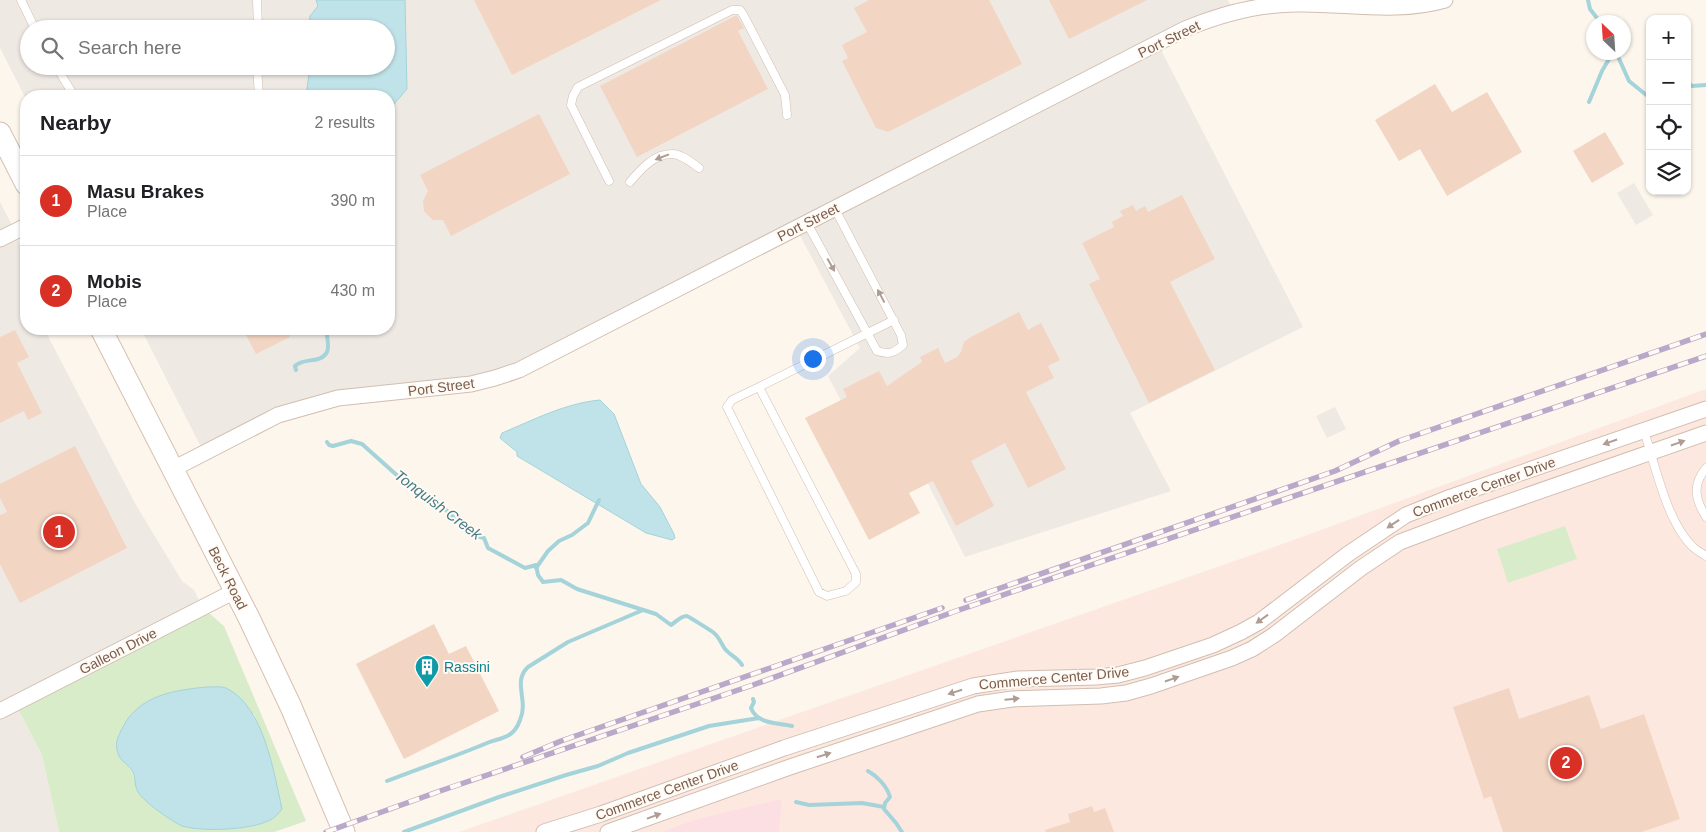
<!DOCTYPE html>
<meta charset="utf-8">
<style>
body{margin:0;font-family:Helvetica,sans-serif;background:#f6f6f6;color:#202124}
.controls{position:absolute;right:15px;top:15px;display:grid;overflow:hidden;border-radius:10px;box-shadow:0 1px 4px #0004}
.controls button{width:45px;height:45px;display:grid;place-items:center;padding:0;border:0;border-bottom:1px solid #e0e0e0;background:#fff;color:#202124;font:25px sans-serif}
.compass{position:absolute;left:1586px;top:15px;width:45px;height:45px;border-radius:50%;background:#fff;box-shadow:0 1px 4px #0004;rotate:335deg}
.you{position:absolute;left:812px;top:358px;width:18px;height:18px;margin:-12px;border:4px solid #fff;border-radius:50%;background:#1a73e8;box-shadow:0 0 0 8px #1a73e833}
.badge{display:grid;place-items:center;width:32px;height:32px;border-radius:50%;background:#d93025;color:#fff;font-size:16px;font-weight:700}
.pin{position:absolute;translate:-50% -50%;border:2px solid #fff;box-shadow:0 1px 5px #0006}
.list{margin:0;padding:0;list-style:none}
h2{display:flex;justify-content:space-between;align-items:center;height:65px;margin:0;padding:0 20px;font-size:21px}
h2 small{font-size:16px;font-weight:400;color:#757577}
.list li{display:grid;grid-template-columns:32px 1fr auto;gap:15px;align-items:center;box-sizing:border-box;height:90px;padding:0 20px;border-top:1px solid #e0e0e0}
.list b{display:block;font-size:19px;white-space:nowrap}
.list p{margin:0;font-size:16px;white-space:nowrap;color:#757577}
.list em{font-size:16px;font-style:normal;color:#757577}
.icon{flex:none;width:28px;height:28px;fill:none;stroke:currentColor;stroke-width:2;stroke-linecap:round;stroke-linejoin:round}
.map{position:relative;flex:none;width:1706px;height:832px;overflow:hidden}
.search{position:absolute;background:#fff;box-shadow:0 1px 4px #0004;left:20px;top:20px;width:375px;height:55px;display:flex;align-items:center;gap:12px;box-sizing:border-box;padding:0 18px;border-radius:28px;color:#757577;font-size:19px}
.panel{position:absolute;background:#fff;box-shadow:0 1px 4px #0004;left:20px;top:90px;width:375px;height:245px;border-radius:20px}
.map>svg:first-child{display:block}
.commercial{fill:#fde8e0}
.industrial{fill:#efe9e4;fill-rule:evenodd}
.medical{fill:#fbdfe3}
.green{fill:#d8ecc9;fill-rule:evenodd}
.water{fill:#bfe3e8;stroke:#a5d3da}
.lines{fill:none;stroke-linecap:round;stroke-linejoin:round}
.stream{stroke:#a5d3da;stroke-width:4}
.building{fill:#f3d5c3}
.lane-casing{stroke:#d1beb0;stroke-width:9}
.street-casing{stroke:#d1beb0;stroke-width:17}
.secondary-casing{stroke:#d6c0b0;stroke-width:23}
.lane{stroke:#fff;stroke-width:8}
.street{stroke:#fff;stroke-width:15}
.secondary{stroke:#fff;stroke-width:21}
.rail-casing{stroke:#b9a8c9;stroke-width:5.5}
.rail{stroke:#fffaf3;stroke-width:4;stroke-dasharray:11;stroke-linecap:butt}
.oneway{fill:#af9d94}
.labels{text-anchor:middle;stroke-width:4;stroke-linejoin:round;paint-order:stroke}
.street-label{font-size:14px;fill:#7a5c4d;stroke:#fffaf3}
.culture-label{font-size:14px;fill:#0d838f;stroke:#fffaf3;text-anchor:start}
.water-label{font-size:15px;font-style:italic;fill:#437c86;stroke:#fffaf3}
</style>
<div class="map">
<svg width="1706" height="832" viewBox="0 0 1706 832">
<rect width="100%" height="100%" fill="#fdf6ec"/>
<!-- commercial -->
<path class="commercial" d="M1706,389v443h-1247l807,-282z"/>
<!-- industrial -->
<path class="industrial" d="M0,0h1228l5,12 -75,32 145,283 -173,86 41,78 -206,66 -45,-89 -35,17 -57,-109 32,-28 -64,-120 -277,142 -181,28 -134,55 -63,-124h248v-233h-363v3l-26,-51zM29,29h357v37h-357z
M1634,183l19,32 -17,10 -19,-32z
M0,202l15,29 11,35v63h20l3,9 87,167 46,76 12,9 9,18 -188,95 27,52 17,77h-59z
M1335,407l11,22 -19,9 -11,-22z"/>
<!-- medical -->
<path class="medical" d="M782,799l-3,33h-117l32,-12z"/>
<!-- green -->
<path class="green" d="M1565,526l12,33 -69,24 -11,-34z
M203,608l21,18 82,195 -32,11h-215l-17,-77 -27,-52zM254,714l18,51 -135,26 -5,-21z"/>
<!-- water -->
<path class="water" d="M316,0h89l2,89 -18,21v-14h-83l4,-30h76v-37h-77l1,-13 8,-10z
M600,400l14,14 27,70 19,23 14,27 1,4 -3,2 -26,-7 -129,-77v-4l-17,-14 2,-5c31,-13 64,-30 98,-33z
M207,687c6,0 14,-1 19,1 38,18 48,85 56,121 -4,5 -7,9 -14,12 -19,9 -66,11 -86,5 -11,-5 -38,-24 -44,-34 -4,-6 -2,-16 -6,-22 -3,-5 -10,-8 -13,-14 -5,-12 -2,-18 4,-29 16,-32 52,-37 84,-40z"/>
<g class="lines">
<!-- stream -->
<path class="stream" d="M1588,0l2,9 10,13
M1616,52l13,29 21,17
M1687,82l5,4 14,-1
M1589,102l13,-31 11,-19
M389,134l4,-5
M296,370l-1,-4c9,-9 26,-2 32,-14 3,-6 -1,-16 0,-23
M327,442l2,3 4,1 18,-5 11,3 38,34 46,32 22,22 8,4 8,2 4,10 37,20 11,-3 2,10 5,7 18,-2 16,9 79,25 15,11c5,-3 9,-9 16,-9 2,1 25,15 27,17 5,4 7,10 11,16 5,6 13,9 17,16
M536,568l12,-17 11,-10 13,-6 16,-12 11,-23
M753,699l1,3 -3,6c6,16 26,15 41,18
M868,771c9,5 19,15 22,26l-5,6 -1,6 12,14 6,9
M387,781c33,-13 67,-24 100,-38 7,-3 16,-4 22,-8 5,-3 9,-9 11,-15 9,-20 -8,-38 8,-53l40,-25 75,-32
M796,802l13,3 53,-2 22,4
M404,832l95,-35 67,-22 32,-9 30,-13 81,-27 50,-8"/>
</g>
<!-- building -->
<path class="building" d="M474,0h187l-149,75z
M869,0h120l33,64 -134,68 -12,-4 -34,-67 6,-3 -6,-13 25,-13 -13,-24z
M1049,0h98l-78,39z
M735,16h2l7,12 -6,3 30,58 -131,68 -37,-71z
M1435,84l17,28 35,-20 35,60 -75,44 -27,-47 -21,12 -24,-41z
M539,114l31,60 -119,62 -8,-16h-10l-9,-9 -1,-10 5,-10 -8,-16z
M1605,132l19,32 -32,19 -19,-32z
M1182,195l33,64 -45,23 45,88 -66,33 -60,-119 11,-5 -18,-36 32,-16 -2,-5 11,-6 -3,-5 13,-6 3,6 9,-5 3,6z
M1019,312l9,18 13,-7 19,37 -12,6 6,12 -28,14 40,77 -38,19 -23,-45 -34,18 23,45 -38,20 -23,-45 -24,12 11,20 -51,27 -64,-122 42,-21 -4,-8 36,-18 8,15 35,-24 -2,-5 18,-9 7,15 12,-6 4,-5 3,-10 5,-4z
M243,329h43l4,8 -34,17z
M15,330l14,27 -12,6 25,50 -14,7 -4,-9 -24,12v-86z
M75,446l52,102 -107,55 -20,-39v-49l7,-3 -7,-14v-14z
M434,624l15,30 17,-8 33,65 -95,48 -48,-95z
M1509,688l10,31 70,-24 12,34 43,-15 36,105 -38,13h-139l-12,-36 -7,3 -31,-92z
M1092,806l2,6 11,-4 9,24h-68l-1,-2 25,-8 -2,-8z"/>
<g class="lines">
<defs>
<path id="lane" d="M21,0l14,29
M257,0l1,29
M56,66l18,30
M257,66l2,30
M609,181l-38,-76 2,-9 5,-9 154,-77h8l4,6 41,79 2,20
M630,182c10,-12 24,-28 41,-28 10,-1 21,9 28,14
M807,223l70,128c12,4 17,2 26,-6l-2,-10 -66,-126
M759,387l-27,13 -5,7 92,185 8,4 19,-5 10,-9v-8l-97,-187 135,-67
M1644,431c11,33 23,92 49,116 4,4 9,6 13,9
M1706,468c-14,17 -11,31 0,49"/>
<path id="street" d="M0,239l26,-13
M173,469l105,-54 60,-17 133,-14 24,-6 24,-8 666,-341c36,-15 72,-25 112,-25 49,-1 100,10 148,-4
M0,711l235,-120
M544,832l57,-18 183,-66 189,-62 45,-7 78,-2 22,-2 27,-7 68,-23 28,-13 18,-10 89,-68 58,-39 45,-18 255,-88
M608,832l182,-65 188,-63 34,-5 89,-3 25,-3 25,-7 81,-28 20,-9 22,-14 87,-67 39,-26 77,-29 229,-80"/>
<path id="secondary" d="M0,133l26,51
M101,329l148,289 42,89 53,125"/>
</defs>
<!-- lane casing -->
<use href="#lane" class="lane-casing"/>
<!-- street casing -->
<use href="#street" class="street-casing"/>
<!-- secondary casing -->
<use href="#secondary" class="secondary-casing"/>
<!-- lane -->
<use href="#lane" class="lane"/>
<!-- street -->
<use href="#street" class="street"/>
<!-- secondary -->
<use href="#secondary" class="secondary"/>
<defs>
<path id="rail" d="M966,600l369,-129 64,-30 307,-107
M523,757l38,-16 381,-133
M326,832l114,-41 313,-106 203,-74 750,-255"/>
</defs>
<!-- rail casing -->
<use href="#rail" class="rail-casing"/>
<!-- rail -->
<use href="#rail" class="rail"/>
</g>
<!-- one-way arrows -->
<defs><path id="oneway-solid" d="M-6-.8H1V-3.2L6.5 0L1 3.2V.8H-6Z" transform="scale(1.25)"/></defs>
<g class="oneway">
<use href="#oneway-solid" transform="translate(662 157) rotate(159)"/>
<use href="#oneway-solid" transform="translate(831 265) rotate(61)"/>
<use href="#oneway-solid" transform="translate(881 296) rotate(-118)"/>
<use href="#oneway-solid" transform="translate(1610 442) rotate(161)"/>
<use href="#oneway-solid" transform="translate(1678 443) rotate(-19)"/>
<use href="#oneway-solid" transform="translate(1393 524) rotate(146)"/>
<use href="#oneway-solid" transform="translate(1262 619) rotate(144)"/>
<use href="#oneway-solid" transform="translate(1172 679) rotate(-19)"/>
<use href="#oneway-solid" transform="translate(955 692) rotate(162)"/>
<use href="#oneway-solid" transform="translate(1012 699) rotate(-5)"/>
<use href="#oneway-solid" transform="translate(824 755) rotate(-18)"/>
<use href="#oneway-solid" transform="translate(654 816) rotate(-20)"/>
</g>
<!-- icons -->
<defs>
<symbol id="building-pin" viewBox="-11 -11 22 30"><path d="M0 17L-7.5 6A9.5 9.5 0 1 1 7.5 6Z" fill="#0f9aa8" stroke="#fffaf3"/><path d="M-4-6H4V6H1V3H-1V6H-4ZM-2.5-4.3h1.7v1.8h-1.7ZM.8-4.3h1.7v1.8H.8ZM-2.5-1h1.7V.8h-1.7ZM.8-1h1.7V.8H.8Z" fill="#fff"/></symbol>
</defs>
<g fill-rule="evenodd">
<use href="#building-pin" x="413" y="653" width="28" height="38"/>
</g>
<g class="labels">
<!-- street labels -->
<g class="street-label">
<text transform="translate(1169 39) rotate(-26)" y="5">Port Street</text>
<text transform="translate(808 222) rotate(-27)" y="5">Port Street</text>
<text transform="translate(441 387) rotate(-7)" y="5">Port Street</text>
<text transform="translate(1484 487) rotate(-20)" y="5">Commerce Center Drive</text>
<text transform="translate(228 578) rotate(63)" y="5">Beck Road</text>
<text transform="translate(118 651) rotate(-27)" y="5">Galleon Drive</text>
<text transform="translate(1054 678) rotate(-5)" y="5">Commerce Center Drive</text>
<text transform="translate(667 790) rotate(-20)" y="5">Commerce Center Drive</text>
</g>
<!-- culture labels -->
<g class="culture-label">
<text x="444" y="672">Rassini</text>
</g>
<!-- water labels -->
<g class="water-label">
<text transform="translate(438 505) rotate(37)" y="5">Tonquish Creek</text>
</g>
</g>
</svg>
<div class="controls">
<button>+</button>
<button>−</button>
<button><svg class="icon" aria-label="locate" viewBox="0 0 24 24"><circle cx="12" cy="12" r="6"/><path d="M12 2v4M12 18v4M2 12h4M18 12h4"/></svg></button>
<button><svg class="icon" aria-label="layers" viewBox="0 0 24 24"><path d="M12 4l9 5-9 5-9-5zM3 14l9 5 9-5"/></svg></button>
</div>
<svg class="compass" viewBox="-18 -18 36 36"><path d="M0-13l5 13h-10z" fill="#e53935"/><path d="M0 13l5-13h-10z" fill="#757577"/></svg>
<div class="you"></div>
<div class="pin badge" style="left:59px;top:532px">1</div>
<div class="pin badge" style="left:1566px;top:763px">2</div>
<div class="search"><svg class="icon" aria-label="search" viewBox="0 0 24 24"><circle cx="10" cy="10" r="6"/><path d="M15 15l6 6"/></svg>Search here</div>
<section class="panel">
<h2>Nearby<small>2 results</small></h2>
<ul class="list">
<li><span class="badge">1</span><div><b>Masu Brakes</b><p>Place</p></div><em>390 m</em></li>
<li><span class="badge">2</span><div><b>Mobis</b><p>Place</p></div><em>430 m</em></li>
</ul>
</section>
</div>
